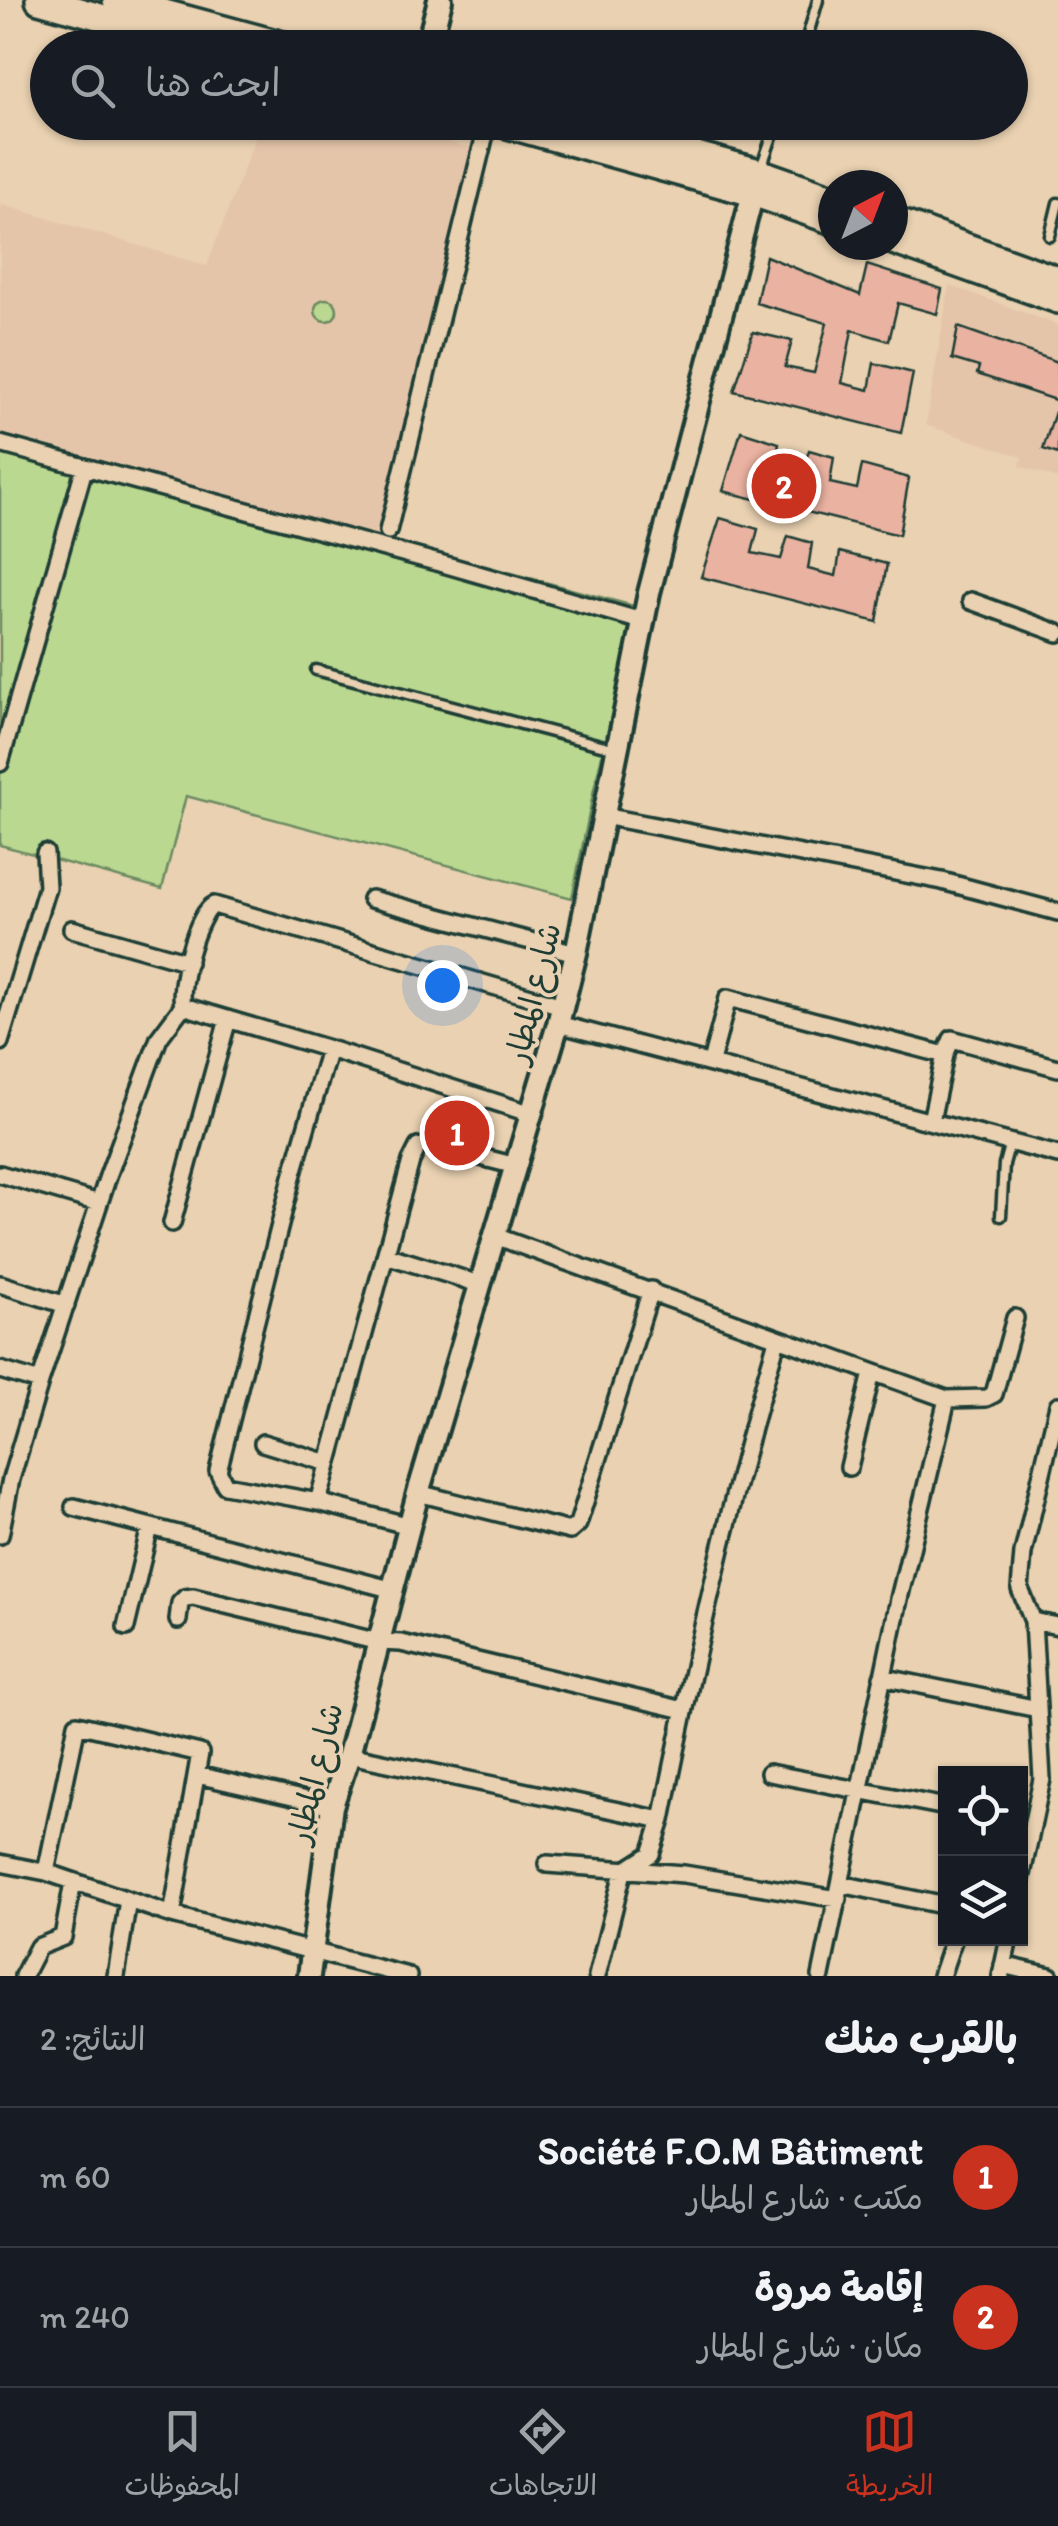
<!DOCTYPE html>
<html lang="ar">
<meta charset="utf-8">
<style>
body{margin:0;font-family:Itim,"Playpen Sans Arabic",sans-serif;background:#20242c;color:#f1f3f6;direction:rtl}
.controls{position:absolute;right:30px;bottom:30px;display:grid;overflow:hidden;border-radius:0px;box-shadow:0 2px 8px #0004}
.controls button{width:90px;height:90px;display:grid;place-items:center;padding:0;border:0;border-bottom:2px solid #363941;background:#171b24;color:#f1f3f6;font:50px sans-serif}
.compass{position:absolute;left:818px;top:170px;width:90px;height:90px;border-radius:50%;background:#171b24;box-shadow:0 2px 8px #0004;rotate:42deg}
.you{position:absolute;left:442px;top:985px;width:35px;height:35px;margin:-25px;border:8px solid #fff;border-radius:50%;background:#1a73e8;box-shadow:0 0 0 15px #1a73e833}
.badge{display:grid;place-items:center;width:65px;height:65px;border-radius:50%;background:#c8321e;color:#fff;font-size:32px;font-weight:700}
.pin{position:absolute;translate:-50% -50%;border:5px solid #fff;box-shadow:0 2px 10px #0006}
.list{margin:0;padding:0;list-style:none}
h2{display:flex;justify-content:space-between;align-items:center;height:130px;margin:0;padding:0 40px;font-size:42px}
h2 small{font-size:32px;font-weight:400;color:#9ea1a6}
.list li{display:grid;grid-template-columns:65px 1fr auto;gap:30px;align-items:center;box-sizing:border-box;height:140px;padding:0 40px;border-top:2px solid #363941}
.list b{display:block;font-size:38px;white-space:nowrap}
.list p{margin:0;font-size:32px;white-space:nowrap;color:#9ea1a6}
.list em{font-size:32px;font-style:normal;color:#9ea1a6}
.icon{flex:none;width:55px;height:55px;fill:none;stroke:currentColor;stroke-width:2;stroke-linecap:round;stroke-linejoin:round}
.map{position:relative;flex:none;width:1058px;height:1976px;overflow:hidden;direction:ltr}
.search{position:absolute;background:#171b24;box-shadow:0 2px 8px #0004;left:30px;right:30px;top:30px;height:110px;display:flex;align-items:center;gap:25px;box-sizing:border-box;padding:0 35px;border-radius:55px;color:#9ea1a6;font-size:38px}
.sheet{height:410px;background:#171b24}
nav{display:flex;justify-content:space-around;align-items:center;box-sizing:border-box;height:140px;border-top:2px solid #363941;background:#171b24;font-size:28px;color:#9ea1a6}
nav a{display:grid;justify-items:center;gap:5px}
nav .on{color:#c8321e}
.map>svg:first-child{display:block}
.built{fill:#e5c5aa}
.green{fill:#bad890;stroke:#6c8a62;stroke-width:2.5}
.building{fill:#eab2a1;stroke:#1f3d34;stroke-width:2.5}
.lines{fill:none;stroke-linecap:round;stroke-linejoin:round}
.service-casing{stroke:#1f3d34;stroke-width:15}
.minor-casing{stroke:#1f3d34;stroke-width:22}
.tertiary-casing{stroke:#1f3d34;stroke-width:28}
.secondary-casing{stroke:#1f3d34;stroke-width:30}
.primary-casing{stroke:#1f3d34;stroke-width:32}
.service{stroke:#e9d1b1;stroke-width:8}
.minor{stroke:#e9d1b1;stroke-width:15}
.tertiary{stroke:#e9d1b1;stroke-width:20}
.secondary{stroke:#e9d1b1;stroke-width:22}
.primary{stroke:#e9d1b1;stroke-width:25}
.labels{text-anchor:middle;stroke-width:8;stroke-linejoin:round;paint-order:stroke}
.street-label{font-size:32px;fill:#1f3d34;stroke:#e9d1b1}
</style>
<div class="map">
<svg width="1058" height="1976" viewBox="0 0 1058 1976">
<rect width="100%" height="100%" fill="#e9d1b1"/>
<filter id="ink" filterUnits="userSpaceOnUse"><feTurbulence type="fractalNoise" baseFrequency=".01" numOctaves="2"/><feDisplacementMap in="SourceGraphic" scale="20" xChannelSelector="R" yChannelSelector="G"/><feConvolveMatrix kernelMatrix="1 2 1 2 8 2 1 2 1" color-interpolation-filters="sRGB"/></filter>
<g filter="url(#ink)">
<!-- built -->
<path class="built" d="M261,123h115l106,28 -92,389 -390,-106v-230l207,62z
M949,285l109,40v154l-38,-13 2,-9 -96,-32z"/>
<!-- green -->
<path class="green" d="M315 310a11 11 0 1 1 22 0a11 11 0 1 1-22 0Z
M0,434l637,173 -43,182 -22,109 -386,-102 -24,93 -162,-44z"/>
<!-- building -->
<path class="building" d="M766,256l94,39 7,-30 75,24 -5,25 -39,-11 -9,38 -37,-11 -10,53 27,7 5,-27 39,10 -12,60 -167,-42 19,-59 39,9 -7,26 29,6 13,-50 -71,-20z
M958,327l100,35v39l-81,-27 2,-7 -27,-8z
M1055,412h3v42l-15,-5z
M741,431l38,12 -5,24 28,6 7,-23 25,7 -4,26 27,6 5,-24 47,13 -10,57 -176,-44z
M720,518l38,11 -6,24 29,6 7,-23 24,7 -4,26 28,7 4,-24 47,12 -10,58 -176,-45z"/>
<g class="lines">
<defs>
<path id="service" d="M804,48l14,-48
M761,168l16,-46
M1050,236l8,-33
M316,670l300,79
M1001,1216l3,-52 6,-22"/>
<path id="minor" d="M0,444l443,120 202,58
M388,531l100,-409
M971,601l87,32
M0,763l84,-294
M603,816l339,65 116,31
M371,899l205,54
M72,929l116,33
M183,1006c-5,-20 13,-92 31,-101l348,101
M183,1006l146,43 203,65
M558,1024l500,131
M0,1042l47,-155 -2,-34
M711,1062l17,-64 217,57
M931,1121l14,-66 7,-16 106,29
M0,1174l99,29
M172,1223l56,-204
M495,1236l452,163 -48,200 -78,377
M386,1255l93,29
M0,1284l66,21
M0,1370l40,12
M947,1399l39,-1 8,-4 21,-76
M263,1443l65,20
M849,1467l23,-94
M418,1493l152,38 8,-7 73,-234
M318,1502l-93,-17 -7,-14 74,-294 37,-128
M74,1507l320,83
M410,1526l-92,-24 93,-341 7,-14 12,-3 86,22
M0,1535l11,-56 29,-97 68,-206 51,-138 24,-32
M178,1620l2,-17 5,-5 8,-1 186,45 22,1 283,67
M1033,1621l25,5
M126,1627l24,-100
M882,1677l156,32
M349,1755l313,65
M769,1773l177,34
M197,1775l135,31
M0,1863l46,9 126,43 236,61
M547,1864l137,10 154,25
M46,1872l31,-148 123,29 -28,162
M841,1884l105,22
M1020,1884l22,-105 -9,-158 -13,-32 3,-36 35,-148
M1003,1965l47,11
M23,1976l15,-29 25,-10 10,-55
M116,1976l12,-76
M597,1976l26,-104 28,-18 11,-34c32,-162 68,-322 115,-480
M941,1976l13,-38
M1001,1976l8,-38"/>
<path id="tertiary" d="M309,1976l23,-170 17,-51 69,-262 140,-469 18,-71 73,-360 104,-400"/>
<path id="secondary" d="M433,48l-2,-12 9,-36"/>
<path id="primary" d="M39,0l174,48
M116,0l178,48
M497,122l256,71 80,28
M575,122l184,50 74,26
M893,220l165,60
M893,241l165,59"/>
</defs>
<!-- service casing -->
<use href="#service" class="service-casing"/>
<!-- minor casing -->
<use href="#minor" class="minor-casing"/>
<!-- tertiary casing -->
<use href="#tertiary" class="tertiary-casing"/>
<!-- secondary casing -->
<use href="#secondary" class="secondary-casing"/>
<!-- primary casing -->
<use href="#primary" class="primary-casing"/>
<!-- service -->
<use href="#service" class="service"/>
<!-- minor -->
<use href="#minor" class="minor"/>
<!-- tertiary -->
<use href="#tertiary" class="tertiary"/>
<!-- secondary -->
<use href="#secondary" class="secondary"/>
<!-- primary -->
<use href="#primary" class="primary"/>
</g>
</g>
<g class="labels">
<!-- street labels -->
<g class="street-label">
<text transform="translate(533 993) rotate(-76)" y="11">شارع المطار</text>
<text transform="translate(315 1773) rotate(-76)" y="11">شارع المطار</text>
</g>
</g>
</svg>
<div class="controls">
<button><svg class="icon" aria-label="locate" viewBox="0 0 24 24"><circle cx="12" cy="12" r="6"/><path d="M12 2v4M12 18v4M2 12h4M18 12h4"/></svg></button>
<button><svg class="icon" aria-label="layers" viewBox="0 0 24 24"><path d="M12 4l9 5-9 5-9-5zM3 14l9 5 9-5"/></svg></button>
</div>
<svg class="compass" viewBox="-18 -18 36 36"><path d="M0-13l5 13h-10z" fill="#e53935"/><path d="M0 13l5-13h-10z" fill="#9ea1a6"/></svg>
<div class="you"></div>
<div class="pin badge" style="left:457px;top:1133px">1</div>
<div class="pin badge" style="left:784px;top:486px">2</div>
<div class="search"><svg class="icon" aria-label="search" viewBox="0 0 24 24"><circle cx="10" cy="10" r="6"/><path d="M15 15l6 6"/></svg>ابحث هنا</div>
</div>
<section class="sheet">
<h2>بالقرب منك<small>النتائج: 2</small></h2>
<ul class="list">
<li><span class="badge">1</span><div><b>Société F.O.M Bâtiment</b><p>مكتب · شارع المطار</p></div><em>60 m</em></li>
<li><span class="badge">2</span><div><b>إقامة مروة</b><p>مكان · شارع المطار</p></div><em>240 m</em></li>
</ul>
</section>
<nav>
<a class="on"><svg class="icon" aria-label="map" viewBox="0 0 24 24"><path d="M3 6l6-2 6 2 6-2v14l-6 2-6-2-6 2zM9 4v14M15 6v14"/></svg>الخريطة</a>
<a><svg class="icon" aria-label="directions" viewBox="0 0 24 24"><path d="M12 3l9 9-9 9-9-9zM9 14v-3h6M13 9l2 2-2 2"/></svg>الاتجاهات</a>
<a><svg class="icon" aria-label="saved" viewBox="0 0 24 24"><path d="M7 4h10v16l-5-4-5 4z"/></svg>المحفوظات</a>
</nav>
